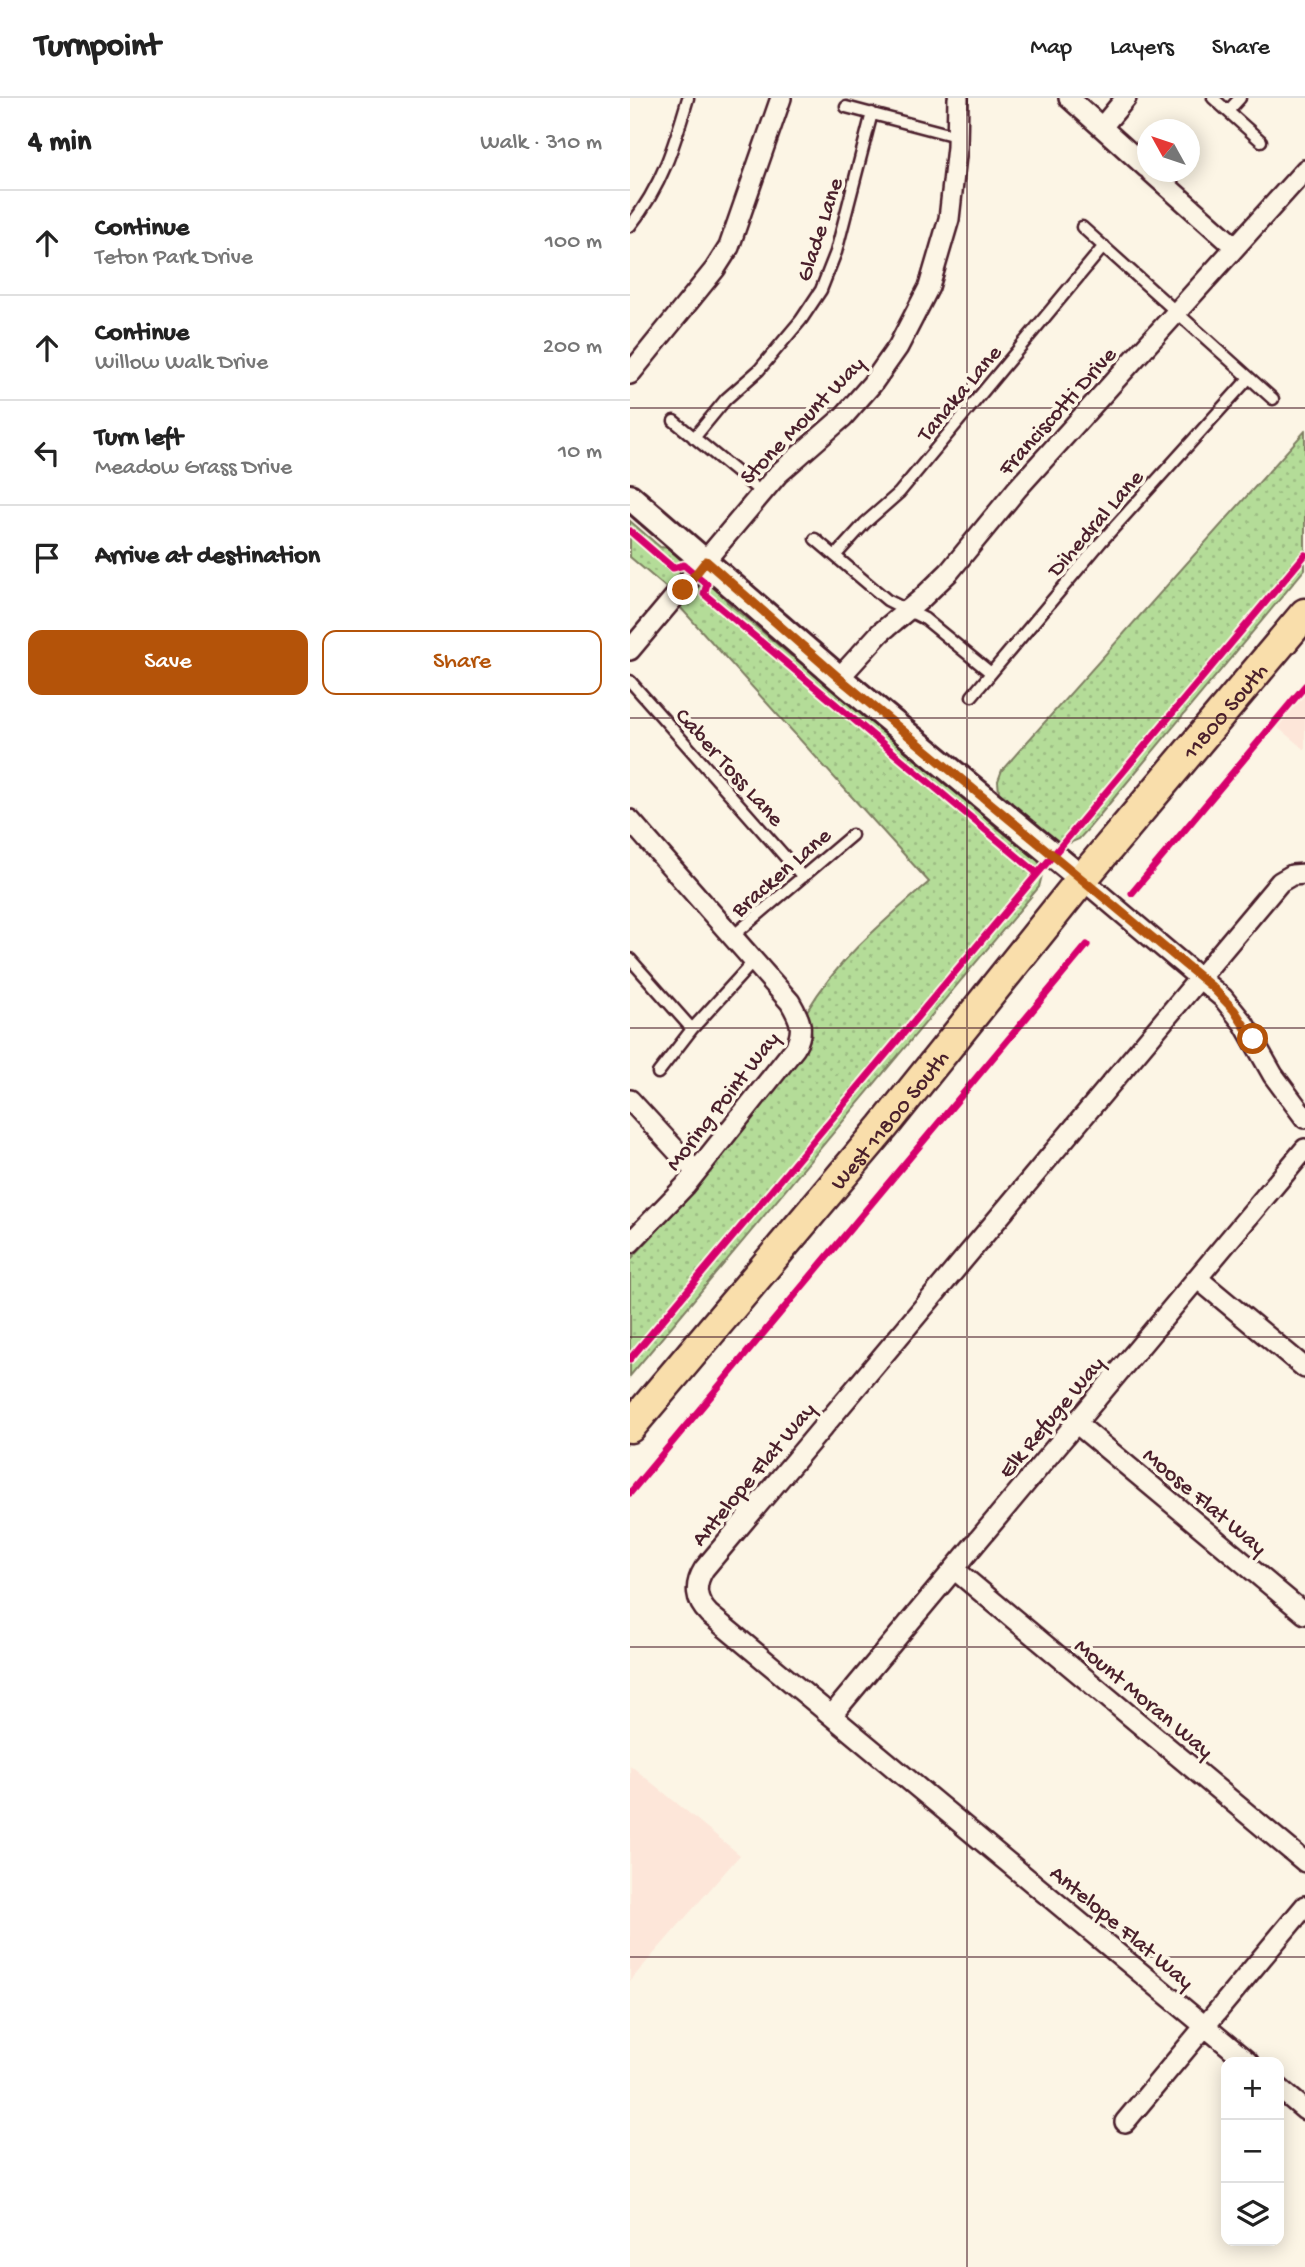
<!DOCTYPE html>
<meta charset="utf-8">
<style>
body{margin:0;font-family:"Gochi Hand",sans-serif;background:#f2f2f2;color:#222}
.controls{position:absolute;right:21px;bottom:21px;display:grid;overflow:hidden;border-radius:14px;box-shadow:0 4px 18px #0003}
.controls button{width:63px;height:63px;display:grid;place-items:center;padding:0;border:0;border-bottom:2px solid #e0e0e0;background:#fff;color:#222;font:35px sans-serif}
.compass{position:absolute;left:507px;top:21px;width:63px;height:63px;border-radius:50%;background:#fff;box-shadow:0 4px 18px #0003;rotate:310deg}
.stop{position:absolute;width:21px;height:21px;margin:-16px;border:5px solid #b45309;border-radius:50%;background:#fff}
.stop.end{background:#b45309;border-color:#fff;box-shadow:0 2px 7px #0008}
.list{margin:0;padding:0;list-style:none}
h2{display:flex;justify-content:space-between;align-items:center;height:91px;margin:0;padding:0 28px;font-size:30px}
h2 small{font-size:23px;font-weight:400;color:#767676}
.list li{display:grid;grid-template-columns:46px 1fr auto;gap:21px;align-items:center;box-sizing:border-box;height:105px;padding:0 28px;border-top:2px solid #e0e0e0}
.list b{display:block;font-size:26px;white-space:nowrap}
.list p{margin:0;font-size:23px;white-space:nowrap;color:#767676}
.list em{font-size:23px;font-style:normal;color:#767676}
.actions{display:flex;gap:14px;padding:21px 28px}
.actions a{flex:1;padding:16px 0;border:2px solid #b45309;border-radius:14px;text-align:center;font-size:24px;color:#b45309}
.actions .main{background:#b45309;color:#fff}
.icon{flex:none;width:38px;height:38px;fill:none;stroke:currentColor;stroke-width:2;stroke-linecap:round;stroke-linejoin:round}
.map{position:relative;flex:none;width:675px;height:2169px;overflow:hidden}
header{display:flex;align-items:center;gap:42px;box-sizing:border-box;height:98px;padding:0 35px;background:#fff;border-bottom:2px solid #e0e0e0}
header strong{font-size:33px}
nav{display:flex;gap:38px;margin-inline-start:auto;font-size:24px}
main{display:flex}
aside{flex:1;background:#fff}
.map>svg:first-child{display:block}
.built{fill:#fde6d9}
.park{fill:url(#park-dots);stroke:#7f7e62;stroke-width:2}
.lines{fill:none;stroke-linecap:round;stroke-linejoin:round}
.service-casing{stroke:#4a1f2b;stroke-width:15}
.minor-casing{stroke:#4a1f2b;stroke-width:24}
.tertiary-casing{stroke:#4a1f2b;stroke-width:30}
.primary-casing{stroke:#4a1f2b;stroke-width:35}
.service{stroke:#fcf5e5;stroke-width:10}
.minor{stroke:#fcf5e5;stroke-width:19}
.tertiary{stroke:#fcf5e5;stroke-width:24}
.primary{stroke:#f9deab;stroke-width:30}
.cycleway-casing{stroke:#fcf5e5;stroke-width:11}
.cycleway{stroke:#d6006c;stroke-width:7}
.route{stroke:#b45309;stroke-width:9}
.grid{fill:none;stroke:#4a1f2b;stroke-width:2;stroke-opacity:0.55}
.labels{text-anchor:middle;stroke-width:7;stroke-linejoin:round;paint-order:stroke}
.street-label{font-size:23px;fill:#4a1f2b;stroke:#fcf5e5}
</style>
<header>
<strong>Turnpoint</strong>
<nav><a>Map</a><a>Layers</a><a>Share</a></nav>
</header>
<main>
<aside>
<h2>4 min<small>Walk · 310 m</small></h2>
<ul class="list">
<li><svg class="icon" aria-label="ahead" viewBox="0 0 24 24"><path d="M12 20V5M6 11l6-6 6 6"/></svg><div><b>Continue</b><p>Teton Park Drive</p></div><em>100 m</em></li>
<li><svg class="icon" aria-label="ahead" viewBox="0 0 24 24"><path d="M12 20V5M6 11l6-6 6 6"/></svg><div><b>Continue</b><p>Willow Walk Drive</p></div><em>200 m</em></li>
<li><svg class="icon" aria-label="left" viewBox="0 0 24 24"><path d="M17 20v-9H6M10 6l-5 5 5 5"/></svg><div><b>Turn left</b><p>Meadow Grass Drive</p></div><em>10 m</em></li>
<li><svg class="icon" aria-label="arrive" viewBox="0 0 24 24"><path d="M6 21V4h12l-3 4 3 4H6"/></svg><div><b>Arrive at destination</b></div></li>
</ul>
<div class="actions"><a class="main">Save</a><a>Share</a></div>
</aside>
<div class="map">
<svg width="675" height="2169" viewBox="0 0 675 2169">
<defs>
<pattern id="park-dots" width="8" height="8" patternUnits="userSpaceOnUse" patternTransform="scale(1.75)"><rect width="8" height="8" fill="#b4dc98"/><path d="M2 2h.1M6 6h.1" fill="none" stroke="#9cbc83" stroke-width="1.8" stroke-linecap="round"/></pattern>
</defs>
<rect width="100%" height="100%" fill="#fcf5e5"/>
<filter id="ink" filterUnits="userSpaceOnUse"><feTurbulence type="fractalNoise" baseFrequency=".0143" numOctaves="2"/><feDisplacementMap in="SourceGraphic" scale="14" xChannelSelector="R" yChannelSelector="G"/><feConvolveMatrix kernelMatrix="1 2 1 2 8 2 1 2 1" color-interpolation-filters="sRGB"/></filter>
<g filter="url(#ink)">
<!-- built -->
<path class="built" d="M675,593v59l-29,-24z
M0,1667l110,90 -110,126z"/>
<!-- park -->
<path class="park" d="M675,333v138l-216,259 -10,11 -14,6 -11,-4 -55,-48 -1,-12 4,-11z
M0,423l30,26c8,0 11,2 17,7 15,12 2,25 -8,36l-39,-33z
M74,487c13,-1 20,6 23,17l64,54 15,6 56,48 6,10 60,50 17,9 43,41 50,41 5,10 -4,16 -409,489v-116l66,-71 109,-138 7,-16 -5,-24c31,-52 76,-89 122,-129l-250,-276 16,-18z"/>
<g class="lines">
<defs>
<path id="service" d="M583,0l48,43
M216,9l110,29
M598,13l12,-13
M0,128c32,-40 44,-80 58,-128
M452,129l191,172
M44,323l88,72
M64,340l32,-39 33,-29 42,-50 20,-30 15,-38 36,-139
M185,441l72,61 38,19 66,54
M205,458l30,-33 34,-30 205,-247
M0,583l173,196
M342,598l129,-154 148,-164
M103,838l119,-101
M0,861l62,70
M28,975l34,-44 62,-68"/>
<path id="minor" d="M439,0l78,70
M472,29l24,-29
M521,74l84,75
M0,276l85,-105 14,-22 52,-149
M0,552l148,-176 65,-57 29,-33 26,-37 31,-60 20,-68 8,-72 1,-49
M209,580l41,-45 40,-33 29,-28 68,-83 288,-319
M0,722l160,182c10,17 15,27 5,46l-110,138 -55,57
M452,781l141,119 21,26 29,51 32,43
M0,1002l66,72
M567,1180l108,90
M446,1325l229,191
M324,1471l351,293
M202,1617l473,-566
M618,1964l-539,-448c-14,-14 -15,-29 -5,-45l576,-687 12,-7 13,-1
M649,1990l26,22
M495,2024l180,-216"/>
<path id="tertiary" d="M0,399l209,181 243,201"/>
<g id="primary">
<path id="s1" d="M0,1329l253,-300 199,-248 223,-265"/>
</g>
</defs>
<!-- service casing -->
<use href="#service" class="service-casing"/>
<!-- minor casing -->
<use href="#minor" class="minor-casing"/>
<!-- tertiary casing -->
<use href="#tertiary" class="tertiary-casing"/>
<!-- primary casing -->
<use href="#primary" class="primary-casing"/>
<!-- service -->
<use href="#service" class="service"/>
<!-- minor -->
<use href="#minor" class="minor"/>
<!-- tertiary -->
<use href="#tertiary" class="tertiary"/>
<!-- primary -->
<use href="#primary" class="primary"/>
<defs>
<path id="cycleway" d="M0,433l43,37 11,-3 23,19 -3,10 333,279
M502,795l173,-207
M0,1261c226,-268 450,-536 675,-804
M0,1395l457,-548"/>
</defs>
<!-- cycleway casing -->
<use href="#cycleway" class="cycleway-casing"/>
<!-- cycleway -->
<use href="#cycleway" class="cycleway"/>
</g>
</g>
<g class="lines" filter="url(#ink)">
<!-- route -->
<path class="route" d="M53,492l23,-29 133,117 373,309 22,23 19,29"/>
</g>
<!-- grid -->
<path class="grid" d="M337,0v2169M0,310h675M0,620h675M0,930h675M0,1239h675M0,1549h675M0,1859h675"/>
<g class="labels">
<!-- street labels -->
<g class="street-label">
<text transform="translate(188 131) rotate(-72)" y="8">Glade Lane</text>
<text transform="translate(328 294) rotate(-50)" y="8">Tanaka Lane</text>
<text transform="translate(426 312) rotate(-48)" y="8">Franciscotti Drive</text>
<text transform="translate(171 321) rotate(-46)" y="8">Stone Mount Way</text>
<text transform="translate(464 424) rotate(-49)" y="8">Dihedral Lane</text>
<text dy="8" stroke="none"><textPath href="#s1" startOffset="931">11800 South</textPath></text>
<text transform="translate(101 668) rotate(48)" y="8">Caber Toss Lane</text>
<text transform="translate(150 773) rotate(-41)" y="8">Bracken Lane</text>
<text transform="translate(91 1002) rotate(-52)" y="8">Moring Point Way</text>
<text dy="8" stroke="none"><textPath href="#s1" startOffset="402">West 11800 South</textPath></text>
<text transform="translate(420 1318) rotate(-50)" y="8">Elk Refuge Way</text>
<text transform="translate(122 1375) rotate(-50)" y="8">Antelope Flat Way</text>
<text transform="translate(576 1402) rotate(40)" y="8">Moose Flat Way</text>
<text transform="translate(515 1599) rotate(40)" y="8">Mount Moran Way</text>
<text transform="translate(493 1828) rotate(40)" y="8">Antelope Flat Way</text>
</g>
</g>
</svg>
<div class="controls">
<button>+</button>
<button>−</button>
<button><svg class="icon" aria-label="layers" viewBox="0 0 24 24"><path d="M12 4l9 5-9 5-9-5zM3 14l9 5 9-5"/></svg></button>
</div>
<svg class="compass" viewBox="-18 -18 36 36"><path d="M0-13l5 13h-10z" fill="#e53935"/><path d="M0 13l5-13h-10z" fill="#767676"/></svg>
<div class="stop" style="left:623px;top:941px"></div>
<div class="stop end" style="left:53px;top:492px"></div>
</div>
</main>
